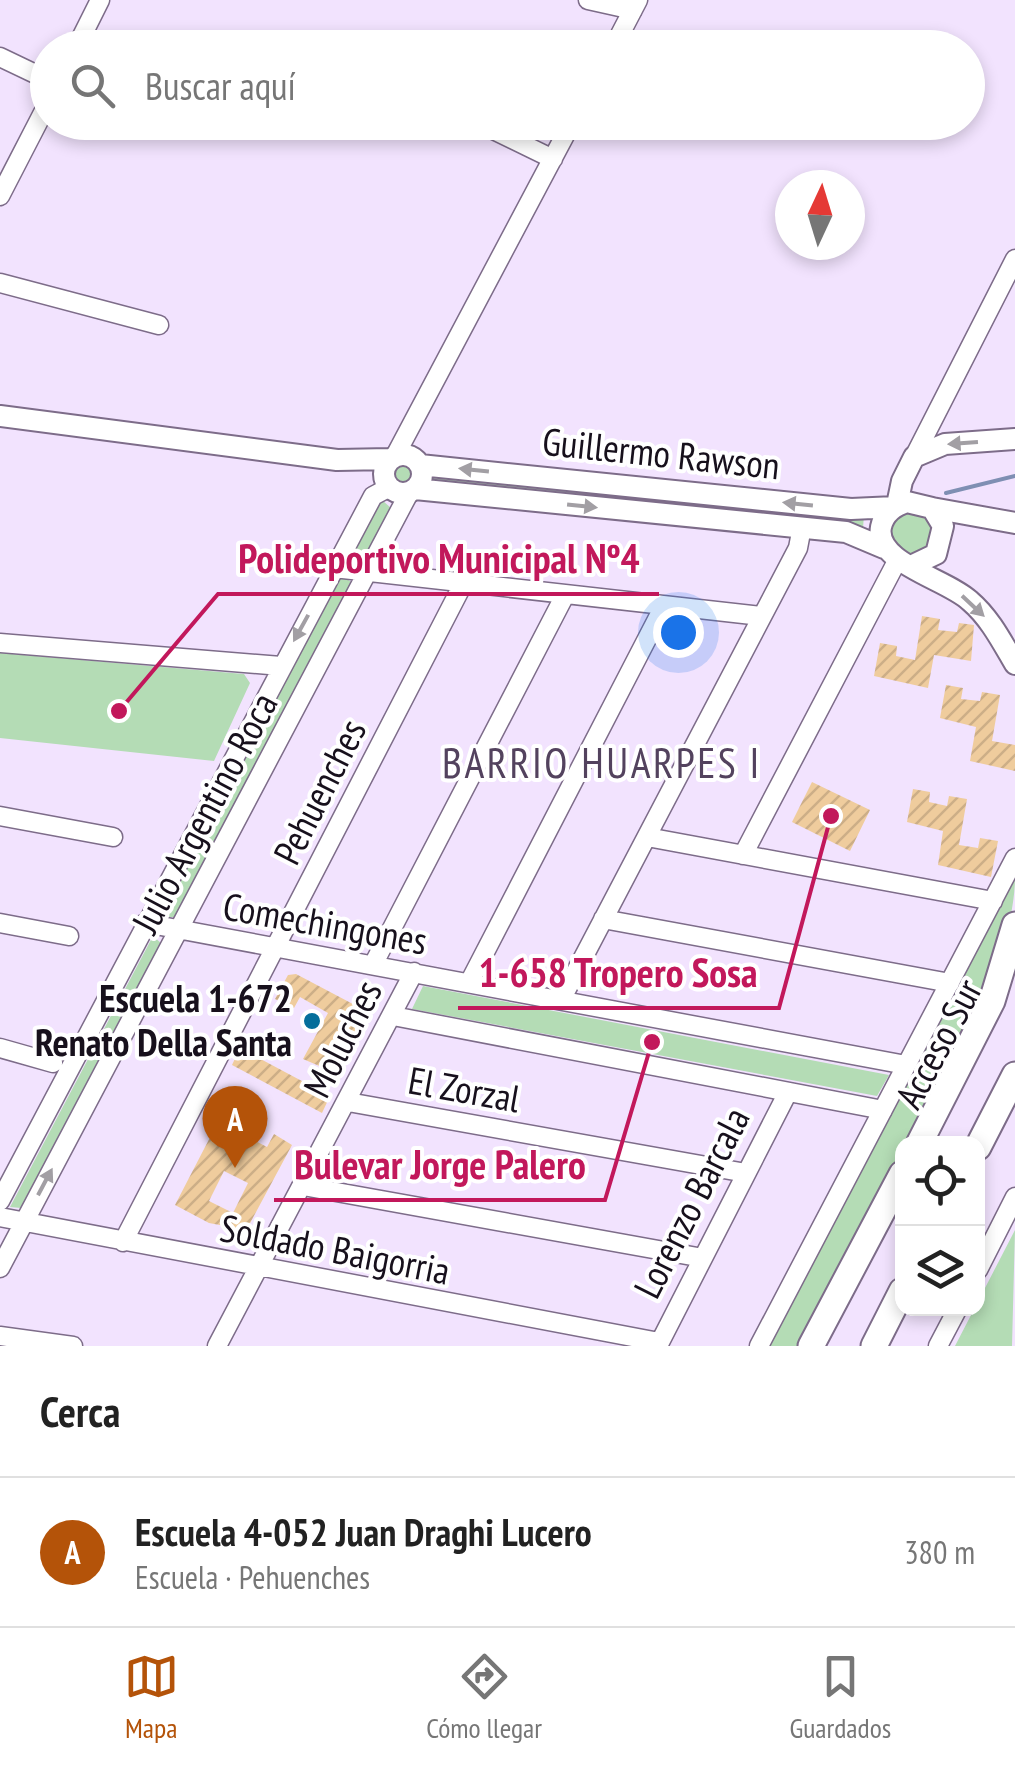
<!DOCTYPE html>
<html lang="es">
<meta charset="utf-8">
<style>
body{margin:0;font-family:"PT Sans Narrow",sans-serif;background:#f2f2f2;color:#222}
.controls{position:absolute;right:30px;bottom:30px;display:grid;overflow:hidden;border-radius:20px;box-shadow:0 5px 15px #0003}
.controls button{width:90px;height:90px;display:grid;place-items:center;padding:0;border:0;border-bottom:2px solid #e0e0e0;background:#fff;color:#222;font:50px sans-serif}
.compass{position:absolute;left:775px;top:170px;width:90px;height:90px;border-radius:50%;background:#fff;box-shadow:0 5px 15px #0003;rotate:4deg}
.you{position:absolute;left:678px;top:632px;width:35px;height:35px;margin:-25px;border:8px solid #fff;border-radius:50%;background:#1a73e8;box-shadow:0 0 0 15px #1a73e833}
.badge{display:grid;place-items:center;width:65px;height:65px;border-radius:50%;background:#b45309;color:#fff;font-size:32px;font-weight:700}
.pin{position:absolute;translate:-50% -82px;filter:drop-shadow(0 2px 5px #0008)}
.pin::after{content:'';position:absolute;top:52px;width:35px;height:30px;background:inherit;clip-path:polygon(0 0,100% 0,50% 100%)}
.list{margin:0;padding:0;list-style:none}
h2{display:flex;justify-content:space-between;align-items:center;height:130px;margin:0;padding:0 40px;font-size:42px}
h2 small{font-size:32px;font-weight:400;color:#767676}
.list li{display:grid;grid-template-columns:65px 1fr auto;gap:30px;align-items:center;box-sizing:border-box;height:150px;padding:0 40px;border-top:2px solid #e0e0e0}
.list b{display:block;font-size:38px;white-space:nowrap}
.list p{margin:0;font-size:32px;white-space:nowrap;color:#767676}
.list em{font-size:32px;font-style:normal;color:#767676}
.icon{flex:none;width:55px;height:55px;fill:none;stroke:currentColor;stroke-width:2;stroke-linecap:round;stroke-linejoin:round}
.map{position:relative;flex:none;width:1015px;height:1346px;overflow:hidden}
.search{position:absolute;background:#fff;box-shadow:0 5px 15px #0003;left:30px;right:30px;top:30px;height:110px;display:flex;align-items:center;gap:25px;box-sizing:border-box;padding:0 35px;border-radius:55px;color:#767676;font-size:38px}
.sheet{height:280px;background:#fff}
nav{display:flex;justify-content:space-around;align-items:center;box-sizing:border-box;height:140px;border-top:2px solid #e0e0e0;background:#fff;font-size:28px;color:#767676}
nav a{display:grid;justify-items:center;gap:5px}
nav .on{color:#b45309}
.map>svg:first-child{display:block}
.green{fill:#b4dcb5}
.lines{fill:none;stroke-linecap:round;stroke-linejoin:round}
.stream{stroke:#7f8fb3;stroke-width:4}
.building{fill:url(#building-hatch);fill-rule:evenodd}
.minor-casing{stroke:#7d6c89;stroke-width:21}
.major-casing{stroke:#7d6c89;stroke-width:24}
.highway-casing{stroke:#7d6c89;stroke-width:29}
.minor{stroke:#fff;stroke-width:18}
.major{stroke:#fff;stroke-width:20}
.highway{stroke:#fff;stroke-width:25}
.oneway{fill:#a29fa4}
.poi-dot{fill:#056e9b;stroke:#fff;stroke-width:4}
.labels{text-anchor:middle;stroke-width:8;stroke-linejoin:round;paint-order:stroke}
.street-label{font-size:38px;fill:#17101c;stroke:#fff}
.poi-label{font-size:38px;font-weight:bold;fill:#17101c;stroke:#fff;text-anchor:end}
.quarter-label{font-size:42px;letter-spacing:2.5px;fill:#53425e;stroke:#fff}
.leader{fill:none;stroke:#c2185b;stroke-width:4}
.callout-dot{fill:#c2185b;stroke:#fff;stroke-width:4}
.callout-label{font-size:40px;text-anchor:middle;font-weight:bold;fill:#c2185b;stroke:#fff;stroke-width:8;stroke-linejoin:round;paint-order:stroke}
</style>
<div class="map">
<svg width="1015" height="1346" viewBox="0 0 1015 1346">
<defs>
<pattern id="building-hatch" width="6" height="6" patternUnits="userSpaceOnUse" patternTransform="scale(2.5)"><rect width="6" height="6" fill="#efcc9d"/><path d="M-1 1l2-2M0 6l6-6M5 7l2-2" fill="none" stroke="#ccae87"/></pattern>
</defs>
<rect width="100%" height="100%" fill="#f2e3fe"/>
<!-- green -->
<path class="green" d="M388 474a14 14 0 1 1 28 0a14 14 0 1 1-28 0Z
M433,475l431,39 -1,15 -431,-47z
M382,500l9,8 -30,59 -15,-4 30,-61z
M905,509l26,8 4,25 -19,15 -18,-5 -10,-23z
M342,576l11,7 -176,334h-16l175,-339z
M0,653l244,21 6,9 -36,78 -214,-23z
M1015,876c0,86 -69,191 -108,267l-5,1v9l-102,193h-31z
M153,936l9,8 -141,264 -11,-1z
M423,986l466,89 -12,21 -465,-87z
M1015,1230l-3,116h-57z"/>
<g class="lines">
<!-- stream -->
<path class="stream" d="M946,493l69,-17"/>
</g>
<!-- building -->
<path class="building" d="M922,616l18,3 -2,11 19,2 2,-9 15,2 -3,36 -37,-6 -6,33 -54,-12 6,-33 17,3 -1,10 19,4z
M946,685l17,3 -2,11 19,2 2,-9 18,3 -8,46 23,4v26l-45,-10 6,-34 -36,-9z
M812,782l58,28 -20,41 -58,-29z
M913,789l17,3 -1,10 18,4 2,-10 18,3 -8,46 19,3 2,-10 18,3 -7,36 -53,-12 5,-34 -36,-9z
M296,974l72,38 -30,62 -35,-15 25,-46 -28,-16 -6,11 -19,-9 13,-24z
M240,1048l90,48 -8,17 -90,-48z
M218,1122l49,25 7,-13 18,11 -51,95 -15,-8 -1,-6 -16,-3 -34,-18zM224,1171l24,12 -15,30 -24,-12z"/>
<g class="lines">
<defs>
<path id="minor" d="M588,0l45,10
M76,48l24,-48
M613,48l25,-48
M0,57l48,23
M477,122l76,37
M0,196l48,-93
M0,283l159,42
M395,456l177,-334
M914,457l101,-198
M334,568l427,48
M0,643l281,23
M0,816l113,21
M647,837l346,64
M743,855l154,-294
M603,919l347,64
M0,923l69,13
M145,923l761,142
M373,965l192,-370
M469,983l195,-377
M561,1000l237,-452 4,-21
M393,1016l490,94
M0,1048l53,15
M348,1102l398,71
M303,1186l400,72
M0,1201l373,-705 15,-8
M0,1217l659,125
M123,1242l340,-658
M0,1268l409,-775
M978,1270l37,-73
M0,1336l73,10
M217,1346l197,-374
M658,1346l130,-254
M759,1346l256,-488
M938,1346l20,-38"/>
<path id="major" d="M0,416l337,44 53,-1
M384 474a19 19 0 1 1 38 0a19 19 0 1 1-38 0Z
M914,457l31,-13 70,-5
M420,465l431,44 44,-2
M415,489l431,43 38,16
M897,505l5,-24 12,-24
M932,508l83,15
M913,565l23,-11 7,-28 -11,-18 -25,-6c-13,4 -23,11 -26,25 -7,36 66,52 89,74 20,17 32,41 45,63"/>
<path id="highway" d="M919,1144l73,-143 23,-76
M978,1147l37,-72
M811,1346l91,-172
M874,1346l28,-55"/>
</defs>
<!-- minor casing -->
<use href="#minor" class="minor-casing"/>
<!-- major casing -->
<use href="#major" class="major-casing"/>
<!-- highway casing -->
<use href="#highway" class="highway-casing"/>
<!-- minor -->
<use href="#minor" class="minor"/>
<!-- major -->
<use href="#major" class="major"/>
<!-- highway -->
<use href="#highway" class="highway"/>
</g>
<!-- one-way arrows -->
<defs><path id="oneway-solid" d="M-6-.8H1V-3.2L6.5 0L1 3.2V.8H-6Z" transform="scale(2.5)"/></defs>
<g class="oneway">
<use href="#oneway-solid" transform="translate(963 443) rotate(176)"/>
<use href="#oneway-solid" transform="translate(474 470) rotate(-174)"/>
<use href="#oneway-solid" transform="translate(798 504) rotate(-174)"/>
<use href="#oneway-solid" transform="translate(582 506) rotate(6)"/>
<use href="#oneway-solid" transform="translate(973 606) rotate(43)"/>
<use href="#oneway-solid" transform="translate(301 628) rotate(119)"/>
<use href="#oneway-solid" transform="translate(45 1182) rotate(-62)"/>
</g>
<!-- markers -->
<circle class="poi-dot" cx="312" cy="1021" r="10"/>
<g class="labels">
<!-- street labels -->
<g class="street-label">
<text transform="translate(661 454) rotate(6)" y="13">Guillermo Rawson</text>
<text transform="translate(320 792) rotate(-63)" y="13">Pehuenches</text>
<text transform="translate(205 813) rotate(-62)" y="13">Julio Argentino Roca</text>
<text transform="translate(325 924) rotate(10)" y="13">Comechingones</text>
<text transform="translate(343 1039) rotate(-63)" y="13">Moluches</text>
<text transform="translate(939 1044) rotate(-62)" y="13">Acceso Sur</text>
<text transform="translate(464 1090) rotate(10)" y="13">El Zorzal</text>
<text transform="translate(692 1203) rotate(-63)" y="13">Lorenzo Barcala</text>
<text transform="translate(335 1250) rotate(11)" y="13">Soldado Baigorria</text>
</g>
<!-- poi labels -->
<g class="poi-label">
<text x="292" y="1012">Escuela 1-672<tspan x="292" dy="44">Renato Della Santa</tspan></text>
</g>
<!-- quarter labels -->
<g class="quarter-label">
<text x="602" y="778">BARRIO HUARPES I</text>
</g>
</g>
<!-- callouts -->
<path class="leader" d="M119 711L218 594H659M831 816L779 1008H458M652 1042L605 1200H274"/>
<g class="callout-dot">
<circle cx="119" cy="711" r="10"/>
<circle cx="831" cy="816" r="10"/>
<circle cx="652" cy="1042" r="10"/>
</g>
<g class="callout-label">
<text x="439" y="573">Polideportivo Municipal Nº4</text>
<text x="618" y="987">1-658 Tropero Sosa</text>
<text x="440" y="1179">Bulevar Jorge Palero</text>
</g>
</svg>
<div class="controls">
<button><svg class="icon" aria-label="locate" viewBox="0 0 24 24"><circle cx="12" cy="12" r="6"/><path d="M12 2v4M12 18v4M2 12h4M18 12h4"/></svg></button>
<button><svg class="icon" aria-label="layers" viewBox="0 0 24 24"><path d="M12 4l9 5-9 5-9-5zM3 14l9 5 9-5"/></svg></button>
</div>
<svg class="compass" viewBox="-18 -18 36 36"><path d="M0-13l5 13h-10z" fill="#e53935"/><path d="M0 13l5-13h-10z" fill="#767676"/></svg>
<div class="you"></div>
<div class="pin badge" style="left:235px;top:1168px">A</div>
<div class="search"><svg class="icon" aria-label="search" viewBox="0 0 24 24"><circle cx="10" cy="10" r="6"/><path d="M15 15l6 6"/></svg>Buscar aquí</div>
</div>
<section class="sheet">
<h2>Cerca<small></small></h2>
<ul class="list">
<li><span class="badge">A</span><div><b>Escuela 4-052 Juan Draghi Lucero</b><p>Escuela · Pehuenches</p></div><em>380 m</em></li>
</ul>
</section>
<nav>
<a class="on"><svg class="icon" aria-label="map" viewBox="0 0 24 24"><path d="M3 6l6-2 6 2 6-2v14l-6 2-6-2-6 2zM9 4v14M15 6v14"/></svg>Mapa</a>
<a><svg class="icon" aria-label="directions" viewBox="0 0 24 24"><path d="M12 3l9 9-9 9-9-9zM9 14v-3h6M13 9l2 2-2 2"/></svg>Cómo llegar</a>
<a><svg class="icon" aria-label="saved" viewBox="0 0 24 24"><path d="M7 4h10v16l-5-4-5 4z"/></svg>Guardados</a>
</nav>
